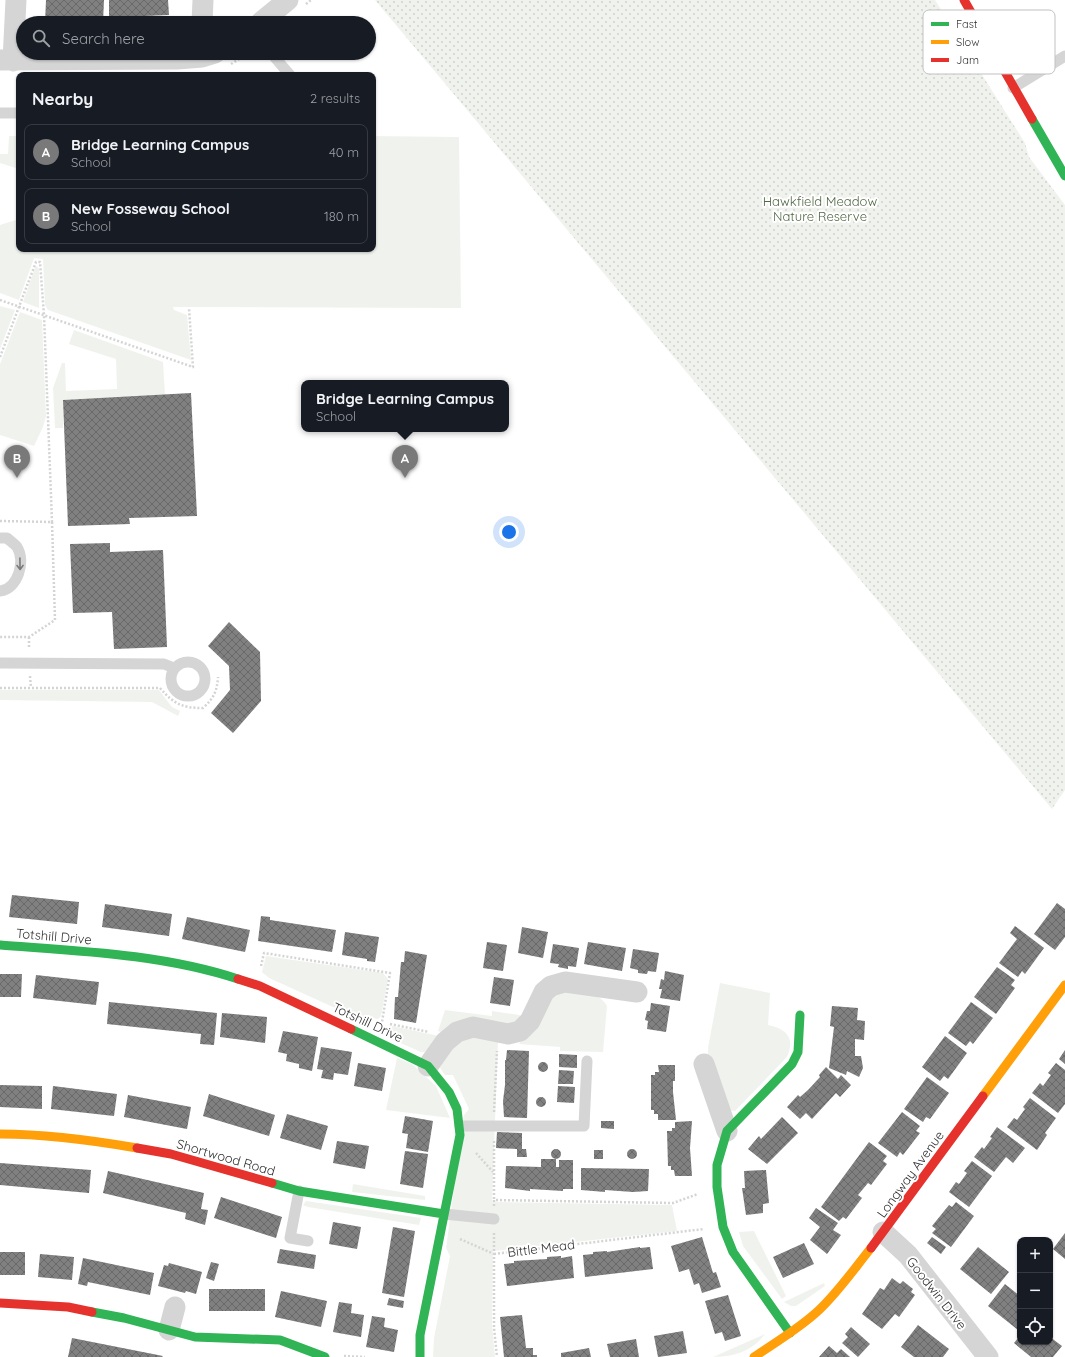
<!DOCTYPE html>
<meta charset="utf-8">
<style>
body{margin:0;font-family:Quicksand,sans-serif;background:#20242c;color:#f1f3f6}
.controls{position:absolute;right:12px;bottom:12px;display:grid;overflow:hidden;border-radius:8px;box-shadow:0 1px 3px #0004}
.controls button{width:36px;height:36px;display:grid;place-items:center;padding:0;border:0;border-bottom:1px solid #363941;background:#171b24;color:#f1f3f6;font:20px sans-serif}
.you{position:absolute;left:509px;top:532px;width:14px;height:14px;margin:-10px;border:3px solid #fff;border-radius:50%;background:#1a73e8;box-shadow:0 0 0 6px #1a73e833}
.badge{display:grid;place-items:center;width:26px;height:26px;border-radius:50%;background:#797979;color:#fff;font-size:13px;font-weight:700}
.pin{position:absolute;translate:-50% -33px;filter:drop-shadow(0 1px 2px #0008)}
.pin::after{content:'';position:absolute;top:21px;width:14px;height:12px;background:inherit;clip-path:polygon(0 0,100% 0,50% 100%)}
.popup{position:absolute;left:301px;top:380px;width:208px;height:52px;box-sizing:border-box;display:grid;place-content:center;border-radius:8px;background:#171b24;filter:drop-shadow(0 1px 3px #0005);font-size:13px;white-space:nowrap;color:#9ea1a6}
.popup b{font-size:15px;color:#f1f3f6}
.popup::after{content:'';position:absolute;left:50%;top:100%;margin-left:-8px;border:8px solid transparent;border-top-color:#171b24}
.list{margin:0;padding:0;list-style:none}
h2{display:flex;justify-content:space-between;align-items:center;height:52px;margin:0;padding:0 16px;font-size:17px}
h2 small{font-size:13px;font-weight:400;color:#9ea1a6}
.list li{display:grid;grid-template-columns:26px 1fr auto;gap:12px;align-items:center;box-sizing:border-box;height:56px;margin:0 8px 8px;padding:0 8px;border:1px solid #363941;border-radius:8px}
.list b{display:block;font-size:15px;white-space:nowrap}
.list p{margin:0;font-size:13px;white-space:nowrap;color:#9ea1a6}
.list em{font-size:13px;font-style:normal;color:#9ea1a6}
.icon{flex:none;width:22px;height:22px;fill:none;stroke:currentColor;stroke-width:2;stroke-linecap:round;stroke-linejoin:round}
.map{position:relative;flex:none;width:1065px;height:1357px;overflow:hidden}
.search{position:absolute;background:#171b24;box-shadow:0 1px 3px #0004;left:16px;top:16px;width:360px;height:44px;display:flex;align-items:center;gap:10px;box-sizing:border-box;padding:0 14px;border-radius:22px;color:#9ea1a6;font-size:15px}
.panel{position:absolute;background:#171b24;box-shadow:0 1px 3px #0004;left:16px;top:72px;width:360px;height:180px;border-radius:8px}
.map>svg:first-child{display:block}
.grass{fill:#f0f3ed}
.park{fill:url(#park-dots)}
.building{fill:url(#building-cross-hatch)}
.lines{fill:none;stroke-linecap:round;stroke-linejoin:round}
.path{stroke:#d4d4d4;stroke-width:2.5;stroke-dasharray:2 2;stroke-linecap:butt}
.lane{stroke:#d5d5d5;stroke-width:11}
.street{stroke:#d5d5d5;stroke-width:21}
.fast{stroke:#30b455;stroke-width:9}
.slow{stroke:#ff9f0a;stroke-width:9}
.jam{stroke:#e5322d;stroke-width:9}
.oneway{stroke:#7b7b7b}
.labels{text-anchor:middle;stroke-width:4;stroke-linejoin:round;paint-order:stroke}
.park-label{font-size:13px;fill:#526844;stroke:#fff}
.street-label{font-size:13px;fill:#313131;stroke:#fff}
.key{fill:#fff;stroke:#c1c1c1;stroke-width:1}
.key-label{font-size:11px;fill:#313131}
</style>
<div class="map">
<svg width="1065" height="1357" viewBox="0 0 1065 1357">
<defs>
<pattern id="park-dots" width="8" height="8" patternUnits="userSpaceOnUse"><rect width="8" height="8" fill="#f0f3ed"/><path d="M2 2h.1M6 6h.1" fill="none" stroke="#ced1cc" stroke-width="1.8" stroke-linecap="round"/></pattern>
<pattern id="building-cross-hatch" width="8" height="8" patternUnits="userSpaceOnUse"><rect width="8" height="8" fill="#808080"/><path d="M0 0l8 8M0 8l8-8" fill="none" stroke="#696969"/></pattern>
</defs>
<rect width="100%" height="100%" fill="#fff"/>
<!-- grass -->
<path class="grass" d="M9,136h10v33l-19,-6v-9h8z
M373,136l86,1 2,171 -288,-1 1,3 13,5 4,45 -143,-50 -3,-5 -2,-46 -9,-1 -15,42 -19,-7v-68l19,-6v30h354z
M37,266l2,3v39l-16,-6 12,-34z
M0,306l15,4 -15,39z
M20,312l22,8 4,96 -3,11 -9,19 -34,-11v-71z
M74,330l89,32 2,33 -102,5v28h-8l-2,-40 9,-25h3l1,28 51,-2 -1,-30 -47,-15z
M0,690h159l13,17 8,4 -2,5 -26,-14 -152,-2z
M266,956l117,17 5,6 -7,37 -3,3 -25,-5 -20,-7 -64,-29 -7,-6z
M720,983l50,10 -2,32c20,4 27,14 19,32l-52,54 -7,-1 -20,-53v-9z
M566,989c16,3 32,2 41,17l-4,46 -43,-1v-4l-41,-3 33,-50z
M445,1010l47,6v-5l27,4 4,2 -6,7 -74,9 -5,-2z
M392,1026l47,10 -14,16h-4l-30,-13z
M469,1035l29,7 -6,160 180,3 5,26 -184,20 -1,73 3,33h-62l1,-19 16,-82 -4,-8 18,-133 5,-6 -16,-34h-8l-5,-7c4,-16 16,-26 29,-33z
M397,1058l15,6 24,22 14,32 -64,-8z
M353,1184l72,12v4l-73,-8z
M306,1201l115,17 -2,7 -111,-18 -5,-2z
M754,1231l32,65 -4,3 -39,-53 -4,-14z
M824,1283l1,3 -29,20h-5l-7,-4z
M765,1334c-13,18 -32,23 -52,23z"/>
<!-- park -->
<path class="park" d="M375,0h560l90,143 4,14 36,48v585l-13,19z"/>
<!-- building -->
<path class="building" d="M46,0h58l-1,23h-58z
M109,0h59l1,15 -24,1v3h-11v-3h-25z
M191,393l6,123 -68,2 1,6 -62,2 -5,-126z
M110,543v9l53,-2 4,97 -53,2 -2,-37 -39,1 -3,-69z
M229,622l31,30 1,49 -28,32 -22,-20 19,-23 -1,-24 -21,-20z
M12,895l67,7 -2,22 -68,-7z
M1057,903l8,6v28l-10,13 -21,-16z
M105,904l67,10 -3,22 -67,-9z
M261,916l9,1v3l66,10 -4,22 -74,-11z
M187,917l63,13 -5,22 -63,-13z
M1015,926l29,22 -19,26 -3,-3 -4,6 -19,-14 18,-24 -7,-6z
M522,927l26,5 -5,26 -25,-5z
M345,932l34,5 -4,25 -8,-1v-2l-25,-4z
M487,942l20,3 -4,26 -20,-3z
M588,942l38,6 -4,23 -38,-7z
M553,944l26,4 -3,19 -8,-1v3l-10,-2 1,-3 -9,-1z
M633,949l26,4 -3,19 -8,-1 -1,3 -9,-1v-3l-8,-2z
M405,951l22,4 -11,68 -22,-4 1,-22h3l3,-35h3z
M997,967l18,13 -4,5 4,3 -19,26 -22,-17z
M665,971l19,4 -4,26 -20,-3 2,-9h-3l2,-10 3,1z
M0,974h22l-1,23h-21z
M36,975l63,7 -3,23 -63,-7z
M494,977l20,3 -4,26 -20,-3z
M109,1002l108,11 -3,32 -14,-1 1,-10 -94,-10z
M971,1002l22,16 -20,26 -3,-3 -4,5 -18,-13z
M651,1003l19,3 -4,26 -19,-3 1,-8 -3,-1 2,-9h3z
M832,1006l26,2 -1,12 8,1 -1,19 -9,-1v17h6l2,12 -4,9 -12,-6 -1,4 -17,-7 5,-41 -4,-1z
M222,1013l45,4 -2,26 -45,-6z
M283,1031l35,6 -6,34 -13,-3v-4l-13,-3 1,-7 -9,-2z
M945,1036l22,17 -19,26 -4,-3 -4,5 -18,-14z
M321,1047l31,5 -4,23 -14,-2 -1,7 -12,-2 2,-8 -6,-1z
M507,1050l22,1 -2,67 -23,-1 -1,-16 2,-16v-25h1z
M1065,1050v14l-6,-5z
M559,1054l18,1v13l-18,-1z
M538 1067a5 5 0 1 1 10 0a5 5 0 1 1-10 0Z
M358,1063l28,5 -4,23 -28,-5z
M1056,1063l9,7v34l-7,9 -26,-20 8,-10 3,3 8,-11 -3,-2z
M658,1065h17v16h-2v11l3,28h-18v-6h-4v-4h-3v-35h4v-3h4z
M826,1067l12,12 3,-4 10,10 -11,12 -4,-4 -24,26 -6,-6 -6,6 -13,-12 11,-12 2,2 8,-7 12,-13 -1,-2z
M559,1070l15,1 -1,13h-15z
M927,1077l22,16 -19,26 -4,-2 -3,5 -19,-13z
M0,1085l42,1v23l-42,-2z
M53,1086l64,8 -3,22 -63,-7z
M558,1086l17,1 -1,16 -17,-1z
M209,1094l66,21 -6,21 -66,-20z
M128,1095l63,12 -4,22 -63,-12z
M536 1102a5 5 0 1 1 10 0a5 5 0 1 1-10 0Z
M1030,1098l26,20 -11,15 2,2 -10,15 -30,-23 7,-9 3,2 8,-11 -2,-2z
M902,1112l18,14 -4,5 4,2 -17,22 -3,-3 -3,5 -19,-14z
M287,1114l41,12 -7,24 -41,-12z
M405,1116l28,5 -5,31 -22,-4 2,-14 -6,-1z
M782,1117l16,16 -31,31 -19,-15 11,-13 2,3z
M601,1121h13v8l-13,-1z
M692,1121l-2,27 2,28h-17l-1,-6h-3v-4h-3l-1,-35h5v-3h3v-6z
M997,1127l28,21 -12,15 -7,-6 -12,15 -20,-15 8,-10 2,2 8,-11 -2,-1z
M497,1132l25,1v16h4l1,8h-10v-8l-21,-1z
M337,1141l32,5 -4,23 -32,-6z
M869,1142l18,14 -4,5 4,3 -16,21 -3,-2 -10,12 4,3 -16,21 -3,-2 -4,4 -18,-14z
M627 1154a5 5 0 1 1 10 0a5 5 0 1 1-10 0Z
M551 1154a5 5 0 1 1 10 0a5 5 0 1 1-10 0Z
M594,1150h9v9h-9z
M405,1151l23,3 -5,34 -23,-4z
M541,1159h15v8h3v-7h14v29h-10v2l-33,-2v2l-25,-3 1,-22 35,1z
M972,1161l20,15 -23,31 -20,-15 7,-10 3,2 8,-11 -3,-2z
M0,1163l91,7 -2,23 -89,-8z
M581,1168l68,1 -1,22 -15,1 -28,-2v2l-24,-2z
M766,1170l3,33 -6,1v9l-17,2 -4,-27h3l-1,-17z
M108,1171l96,22 -3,16 7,1 -3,15 -20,-6 1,-6 -83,-20z
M221,1197l61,20 -6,21 -62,-20z
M956,1202l18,14 -23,31 -19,-14 4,-4 -4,-3 17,-21 3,2z
M816,1208l22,15 -5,7 8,5 -14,19 -17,-14 10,-13 -11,-9z
M333,1222l28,5 -4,22 -28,-5z
M393,1227l22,4 -11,66 -22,-4z
M1065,1233v26l-12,-10z
M702,1237l11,36 3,-1 5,15 -19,6 -3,-10 -5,2 -5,-16 -10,3 -8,-26z
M932,1237l14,10 -5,7 -14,-11z
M804,1243l10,21 -31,14 -10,-21z
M640,1247v1l10,-1 3,22 -68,8 -2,-22 10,-1v-2l14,-1v1z
M978,1247l31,25 -18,22 -31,-25z
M280,1249l36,6 -2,14 -37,-6z
M0,1252h25v23h-25z
M40,1254l34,3 -2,23 -34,-3z
M561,1256v2l11,-2 2,22 -67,8 -3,-22 10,-1v-2l33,-2v-2z
M83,1258l71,15 -4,22 -62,-13 -1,4 -9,-2z
M211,1262l8,2 -5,17 -8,-3z
M169,1263l33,9 -6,22 -10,-3 -1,2 -27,-7 6,-21 4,1z
M892,1278l8,6 3,-3 10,8 -2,3 4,3 -16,22 -4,-3 -13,15 -20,-15 18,-26 4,2z
M1005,1284l15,12v32l-2,2 -30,-24z
M209,1289h56v22h-56z
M281,1291l46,10 -6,26 -46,-10z
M728,1295l13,41 -16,5 -3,-9 -7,2 -10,-33z
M389,1298l15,3 -1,7 -16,-3z
M339,1302l13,2 -1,9 13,2 -3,22 -28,-5z
M522,1315l4,33h7v7h4v2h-33l-4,-40z
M372,1316l13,2 -1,9 14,3 -4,22 -28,-5z
M918,1325l31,24 -6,8h-29l-13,-10z
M851,1327l19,17 -12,13 -16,-14 6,-6 -3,-3z
M683,1331l4,22 -29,4 -4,-21z
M1020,1336v6h30v-5l12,9 -9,11h-22l-17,-14z
M72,1338l91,18 -1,1h-94z
M636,1339l3,18h-29l-3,-13z
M829,1346l8,7 4,-4 9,8h-31z
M589,1348l2,9h-30v-4z"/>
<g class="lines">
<!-- path -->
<path class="path" d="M306,4l5,-4
M231,64l18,-11
M0,300l193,67 -4,-59
M0,357l36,-95h4l4,53 8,207
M0,521l52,1 3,98 -26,17h-29
M29,637v12
M30,676l1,12
M0,688h160c14,16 22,20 43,20 11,-10 14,-17 15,-31
M261,966l3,-13 126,20 -8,49
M390,1024l39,8
M494,1112l3,-61
M494,1141v59
M476,1153l17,19
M494,1206v-6l179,3 25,-9
M494,1233v95l3,29
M460,1239l34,15
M494,1254l210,-25
M344,1356l21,1"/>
<!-- lane -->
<path class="lane" d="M271,53l19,22
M1013,88l52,-32
M0,113h19
M0,538h7c3,3 8,6 10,9 9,14 1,42 -17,44
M171 679a17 17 0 1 1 34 0a17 17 0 1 1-34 0Z
M0,663l164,1 10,4
M460,1126h124l3,-65
M299,1191l-9,47 18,3
M444,1214l50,5"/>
<!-- street -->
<path class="street" d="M202,23l1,-23
M260,23l28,-23
M0,60l177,-1 25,-2 13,-4
M13,61l3,-61
M704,1064l23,67
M428,1066l17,-24 12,-10 16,-5 35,7 12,-3 10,-10 14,-29 7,-6 14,-4 72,10
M883,1232l25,23 80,102
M169,1330l6,-23"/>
<!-- fast -->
<path class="fast" d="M1032,119l33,57
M0,945c79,6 162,9 238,34
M351,1029l77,37 21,26 8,17 3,26 -40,200v22
M272,1183l27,8 145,23
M92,1312l32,6 71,19 85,3 45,17
M790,1333l-57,-81 -10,-25 -6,-40v-22l10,-34 65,-67 6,-12 2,-37"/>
<!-- slow -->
<path class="slow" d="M983,1096l82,-111
M0,1134c47,0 91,6 137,14
M754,1357c22,-15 46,-29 65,-47 20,-19 35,-41 52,-62"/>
<!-- jam -->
<path class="jam" d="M964,0l68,119
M238,979l22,7 91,43
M137,1148l34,6 101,29
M871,1248l112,-152
M0,1303l68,4 24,5"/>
</g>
<!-- one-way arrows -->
<defs><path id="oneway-shaft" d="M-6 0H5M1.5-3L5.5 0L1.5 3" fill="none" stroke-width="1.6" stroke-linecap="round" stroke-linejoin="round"/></defs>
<use class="oneway" href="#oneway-shaft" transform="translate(20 564) rotate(89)"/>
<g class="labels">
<!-- park labels -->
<g class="park-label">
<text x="820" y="206">Hawkfield Meadow<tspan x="820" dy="15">Nature Reserve</tspan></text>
</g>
<!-- street labels -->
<g class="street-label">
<text transform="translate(54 936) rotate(5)" y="5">Totshill Drive</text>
<text transform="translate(368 1022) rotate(25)" y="5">Totshill Drive</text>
<text transform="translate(226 1157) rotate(16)" y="5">Shortwood Road</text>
<text transform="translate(910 1174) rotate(-54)" y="5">Longway Avenue</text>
<text transform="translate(541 1248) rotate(-7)" y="5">Bittle Mead</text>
<text transform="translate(937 1293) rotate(52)" y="5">Goodwin Drive</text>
</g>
</g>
<!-- legend -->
<rect x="923" y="10" width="132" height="64" rx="6" class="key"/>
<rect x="931" y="22" width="18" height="4" fill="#30b455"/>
<rect x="931" y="40" width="18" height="4" fill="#ff9f0a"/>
<rect x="931" y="58" width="18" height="4" fill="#e5322d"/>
<g class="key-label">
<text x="956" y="28">Fast</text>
<text x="956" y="46">Slow</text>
<text x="956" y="64">Jam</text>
</g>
</svg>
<div class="controls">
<button>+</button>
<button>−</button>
<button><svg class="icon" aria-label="locate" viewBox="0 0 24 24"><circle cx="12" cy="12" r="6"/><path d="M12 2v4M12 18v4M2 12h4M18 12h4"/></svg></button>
</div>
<div class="you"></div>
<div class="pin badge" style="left:405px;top:478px">A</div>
<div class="popup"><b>Bridge Learning Campus</b>School</div>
<div class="pin badge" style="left:17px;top:478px">B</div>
<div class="search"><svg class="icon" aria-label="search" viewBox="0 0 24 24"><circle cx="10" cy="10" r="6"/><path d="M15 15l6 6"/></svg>Search here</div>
<section class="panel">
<h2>Nearby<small>2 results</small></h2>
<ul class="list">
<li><span class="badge">A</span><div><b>Bridge Learning Campus</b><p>School</p></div><em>40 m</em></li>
<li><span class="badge">B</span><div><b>New Fosseway School</b><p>School</p></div><em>180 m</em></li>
</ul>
</section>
</div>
